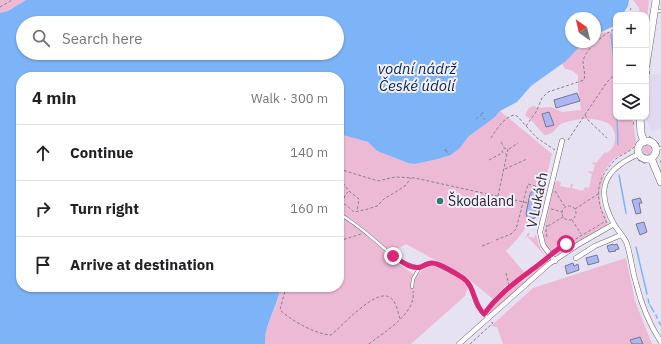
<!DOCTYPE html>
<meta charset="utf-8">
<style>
body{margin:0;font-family:"IBM Plex Sans",sans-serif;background:#f6f6f6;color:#202124}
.controls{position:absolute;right:12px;top:12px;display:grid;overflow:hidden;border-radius:8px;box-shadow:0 1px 3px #0004}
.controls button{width:36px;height:36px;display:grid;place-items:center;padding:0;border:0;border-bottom:1px solid #e0e0e0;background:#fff;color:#202124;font:20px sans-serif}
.compass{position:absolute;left:565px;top:12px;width:36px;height:36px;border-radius:50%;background:#fff;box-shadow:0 1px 3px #0004;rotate:326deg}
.stop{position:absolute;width:12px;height:12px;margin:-9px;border:3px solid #db2777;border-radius:50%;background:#fff}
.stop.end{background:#db2777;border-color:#fff;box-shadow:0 1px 4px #0008}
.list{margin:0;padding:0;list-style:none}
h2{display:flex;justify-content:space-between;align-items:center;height:52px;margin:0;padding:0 16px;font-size:17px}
h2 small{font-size:13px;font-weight:400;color:#757577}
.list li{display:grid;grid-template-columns:26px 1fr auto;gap:12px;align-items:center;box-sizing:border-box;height:56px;padding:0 16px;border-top:1px solid #e0e0e0}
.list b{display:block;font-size:15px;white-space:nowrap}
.list em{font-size:13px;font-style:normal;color:#757577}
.icon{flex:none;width:22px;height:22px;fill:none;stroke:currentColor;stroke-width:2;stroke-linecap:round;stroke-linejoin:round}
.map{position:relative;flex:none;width:661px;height:344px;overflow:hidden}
.search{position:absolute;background:#fff;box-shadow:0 1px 3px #0004;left:16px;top:16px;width:328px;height:44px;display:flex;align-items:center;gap:10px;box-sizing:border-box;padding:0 14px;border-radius:22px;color:#757577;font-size:15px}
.panel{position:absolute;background:#fff;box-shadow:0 1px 3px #0004;left:16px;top:72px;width:328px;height:220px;border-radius:16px}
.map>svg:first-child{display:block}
.built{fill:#e0d9f1}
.green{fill:#edbad5}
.water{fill:#7db4f7;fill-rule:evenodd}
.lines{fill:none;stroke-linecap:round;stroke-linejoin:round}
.stream{stroke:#7db4f7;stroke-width:1.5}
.building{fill:#acb6f5;stroke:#767988}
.lane-casing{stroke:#6a6574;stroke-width:3.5}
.street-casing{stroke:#6a6574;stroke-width:5.5}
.secondary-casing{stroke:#6a6574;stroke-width:8}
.path{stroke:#86828d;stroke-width:1;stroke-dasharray:3 2;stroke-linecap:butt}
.lane{stroke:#fff;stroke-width:2.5}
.street{stroke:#fff;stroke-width:4.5}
.secondary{stroke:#fff;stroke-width:7}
.route{stroke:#db2777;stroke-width:5}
.poi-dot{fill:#327971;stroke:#f4effd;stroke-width:1.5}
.labels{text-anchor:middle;stroke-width:4;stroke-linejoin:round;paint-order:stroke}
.street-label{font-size:14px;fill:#26242a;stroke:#f4effd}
.poi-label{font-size:14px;fill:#26242a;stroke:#f4effd;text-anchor:start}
.water-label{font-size:15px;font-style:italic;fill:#022952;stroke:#f4effd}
</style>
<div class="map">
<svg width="661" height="344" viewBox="0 0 661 344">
<rect width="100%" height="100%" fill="#e7e2f2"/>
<!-- built -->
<path class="built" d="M652,74h9v54l-10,3 -5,-12z"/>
<!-- green -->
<path class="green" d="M0,0h26l-18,11 -8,2z
M633,0h16l-3,29v-14h-6l-1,-7z
M616,31v86h16l4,24c-3,11 -14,12 -22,18 -5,5 -9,10 -12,16l2,1c-3,9 -5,19 -3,29 2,7 8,12 6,21l-48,29 -6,-1 -8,-9 -2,-9 11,-52 3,-3 4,1 -1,4 10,2 1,-4h2l-1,4 11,3 2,-4 4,1 3,-14 -4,-2 1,-1 4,1 2,-7 -3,-1 1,-2 3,1 9,-11 1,1c11,-4 12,-22 3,-29 -5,-3 -17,-6 -23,-5 -7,0 -19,2 -25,5 -7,5 -7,11 -17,11l-11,-13 -8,-7c2,-5 4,-9 10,-9l1,2 15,-1 11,5 19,-2 -3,-22v-13l-7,-5 -6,-1 -3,-5 22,-22h11v-7c6,-3 14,-3 21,-4z
M500,111l52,43 -15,61 -3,4 -5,-1c-3,14 -14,23 -23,33l19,22 -21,14 -11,12 -27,-22 -60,-33c-8,5 -13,5 -14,15l24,17 11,-10 6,-1 30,15 5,6 -3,10 -54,48h-146c-1,-20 14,-37 15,-57h59v-153l29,8 9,9 31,12 7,1 23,-5 13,-4 9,-7 8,-11 27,-20z
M642.5 150a4.5 4.5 0 1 1 9 0a4.5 4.5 0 1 1-9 0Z
M528,233h2l-1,4 5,1 1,-3h1l4,13 6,9 -19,-21 -3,3z
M626,258l9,43 17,43h-149l-6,-17 -6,-1 42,-38z
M548,260v2l-57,51h-3l9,-12 11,-12 17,-9z"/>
<!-- water -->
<path class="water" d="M26,0h603l-1,6 -6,9h-6v10l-21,10v-17h-24v24h13l-18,19 -35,25 -14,16 -17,9 -5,6 -27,20 -8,11 -9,7 -13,4 -23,5 -7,-1 -31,-12 -9,-9 -29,-8v-57h-318v210h259v2c-3,19 -16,36 -15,55h-265v-331l8,-2zM23,23h314v30h-314z"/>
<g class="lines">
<!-- stream -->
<path class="stream" d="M611,34l4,32
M617,117l1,28
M619,175l7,38
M636,247l11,47
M648,299l1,4
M650,305l4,7
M656,315l1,3
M659,322l2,3"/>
</g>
<!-- building -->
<path class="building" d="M577,93l3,8 -24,7 -2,-8z
M549,112l5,13 -8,2 -4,-13z
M533,190l7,1 2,5 -5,19 -2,3 -3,1 -5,-2 -1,-4 4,-19z
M640,198l2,5h-3l2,10 -5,1 -4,-14z
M644,222l3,10 -7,3 -4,-11z
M613,244l1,1 3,-1 2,5 -4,1 1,1 -7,1 -2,-6z
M597,255l2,7 -11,3 -2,-7z
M573,263l1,3 4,-2 1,6 -12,4 -2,-8z
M640,337l3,7h-11l-2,-4z"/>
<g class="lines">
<defs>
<path id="lane" d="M655,11h6
M656,149l5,-1
M339,213c11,8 22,15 32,24 15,12 29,29 49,30
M412,287l1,-8 7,-12 6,-3 8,-1 29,15 6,5 8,23 11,12"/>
<path id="street" d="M639,154c-37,16 -44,37 -24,72 4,6 10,12 12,18 4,13 5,26 9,39 5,20 13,41 25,59
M576,258l19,-12 26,-11
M555,261l-12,-16 -3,-13 22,-91
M459,344l90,-80 30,-20 35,-20"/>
<path id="secondary" d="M646,65l10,-65
M640,117l1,16 3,9
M638 150a9 9 0 1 1 18 0a9 9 0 1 1-18 0Z
M651,158l10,24"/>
</defs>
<!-- lane casing -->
<use href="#lane" class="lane-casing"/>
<!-- street casing -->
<use href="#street" class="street-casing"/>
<!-- secondary casing -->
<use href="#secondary" class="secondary-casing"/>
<!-- path -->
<path class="path" d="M0,7l12,-7
M629,15l2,-7
M646,94l4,-25
M481,114l4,-2
M585,115l4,6 18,17
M633,117l1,10
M476,119l5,-4 4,5
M526,126l10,-14 6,-14 6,-6 36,-12c2,-6 -1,-13 -1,-19 2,-11 22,-29 33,-32
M649,136l10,8
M491,138c6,-9 12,-20 23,-23l3,1 20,22 18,12
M568,140l39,-58 5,-5h4
M501,142l3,5
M509,149l9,-6
M446,150l3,5
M444,151l4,-3
M489,160l13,-7
M638,160l8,4
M661,160v4
M339,169l39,12 17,-4 20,1 113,25
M505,169l22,-10
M339,180l4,3 6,8 10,8 -2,12
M555,191l10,16
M498,196l10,-47 -4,-1 -2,4 4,2
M339,202l7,3 8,7 14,-3 9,-3 7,-7 21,-13 6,-8
M343,203l2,-8 4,-4
M562 213a7 7 0 1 1 14 0a7 7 0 1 1-14 0Z
M551,209l11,3
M575,209l23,-15
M572,220l9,14
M607,223c-10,-19 -13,-38 1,-55 3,-4 6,-7 9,-10 8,-5 14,-7 20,-14v-3
M548,226l15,-9
M547,237l-1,-6 1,-6
M496,240l15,-6 5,-5 12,-45 18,5
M339,241l22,-7
M482,246l10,-4
M554,252l52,-31
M506,273l3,12
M286,287l-6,23c12,11 35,24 51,25 11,-9 44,-46 58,-38 7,3 9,15 11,22
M487,310c16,-22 39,-35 60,-52
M369,344c15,-12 48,-31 44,-53
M470,344l23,-21 -2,-1"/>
<!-- lane -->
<use href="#lane" class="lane"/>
<!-- street -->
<use href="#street" class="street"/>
<!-- secondary -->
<use href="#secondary" class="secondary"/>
</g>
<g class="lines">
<!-- route -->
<path class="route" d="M393,256c8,5 18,14 28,11 4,-2 7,-4 11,-4 7,0 25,11 31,15 12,8 10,26 21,36 16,-22 32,-32 53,-48 10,-7 18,-16 29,-22"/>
</g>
<!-- markers -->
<circle class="poi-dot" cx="440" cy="201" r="4"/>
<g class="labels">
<!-- street labels -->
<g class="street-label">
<text transform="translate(537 200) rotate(-78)" y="5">V Lukách</text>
</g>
<!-- poi labels -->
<g class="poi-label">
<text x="448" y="206">Škodaland</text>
</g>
<!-- water labels -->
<g class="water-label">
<text x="417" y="74">vodní nádrž<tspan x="417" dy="17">České údolí</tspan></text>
</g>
</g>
</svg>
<div class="controls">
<button>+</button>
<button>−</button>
<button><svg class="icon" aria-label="layers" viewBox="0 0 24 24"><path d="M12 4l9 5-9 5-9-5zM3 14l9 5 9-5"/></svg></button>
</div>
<svg class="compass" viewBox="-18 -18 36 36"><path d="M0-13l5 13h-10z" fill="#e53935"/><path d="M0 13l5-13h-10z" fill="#757577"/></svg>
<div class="stop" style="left:566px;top:244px"></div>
<div class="stop end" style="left:393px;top:256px"></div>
<div class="search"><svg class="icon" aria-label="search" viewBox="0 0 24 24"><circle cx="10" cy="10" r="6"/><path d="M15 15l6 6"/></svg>Search here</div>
<section class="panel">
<h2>4 min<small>Walk · 300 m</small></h2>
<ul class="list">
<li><svg class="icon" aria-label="ahead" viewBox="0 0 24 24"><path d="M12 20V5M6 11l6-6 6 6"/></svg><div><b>Continue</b></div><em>140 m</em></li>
<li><svg class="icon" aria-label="right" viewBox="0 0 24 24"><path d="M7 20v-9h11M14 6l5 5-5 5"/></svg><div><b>Turn right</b></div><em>160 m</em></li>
<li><svg class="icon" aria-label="arrive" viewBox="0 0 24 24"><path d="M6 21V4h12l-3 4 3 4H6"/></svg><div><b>Arrive at destination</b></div></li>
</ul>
</section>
</div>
